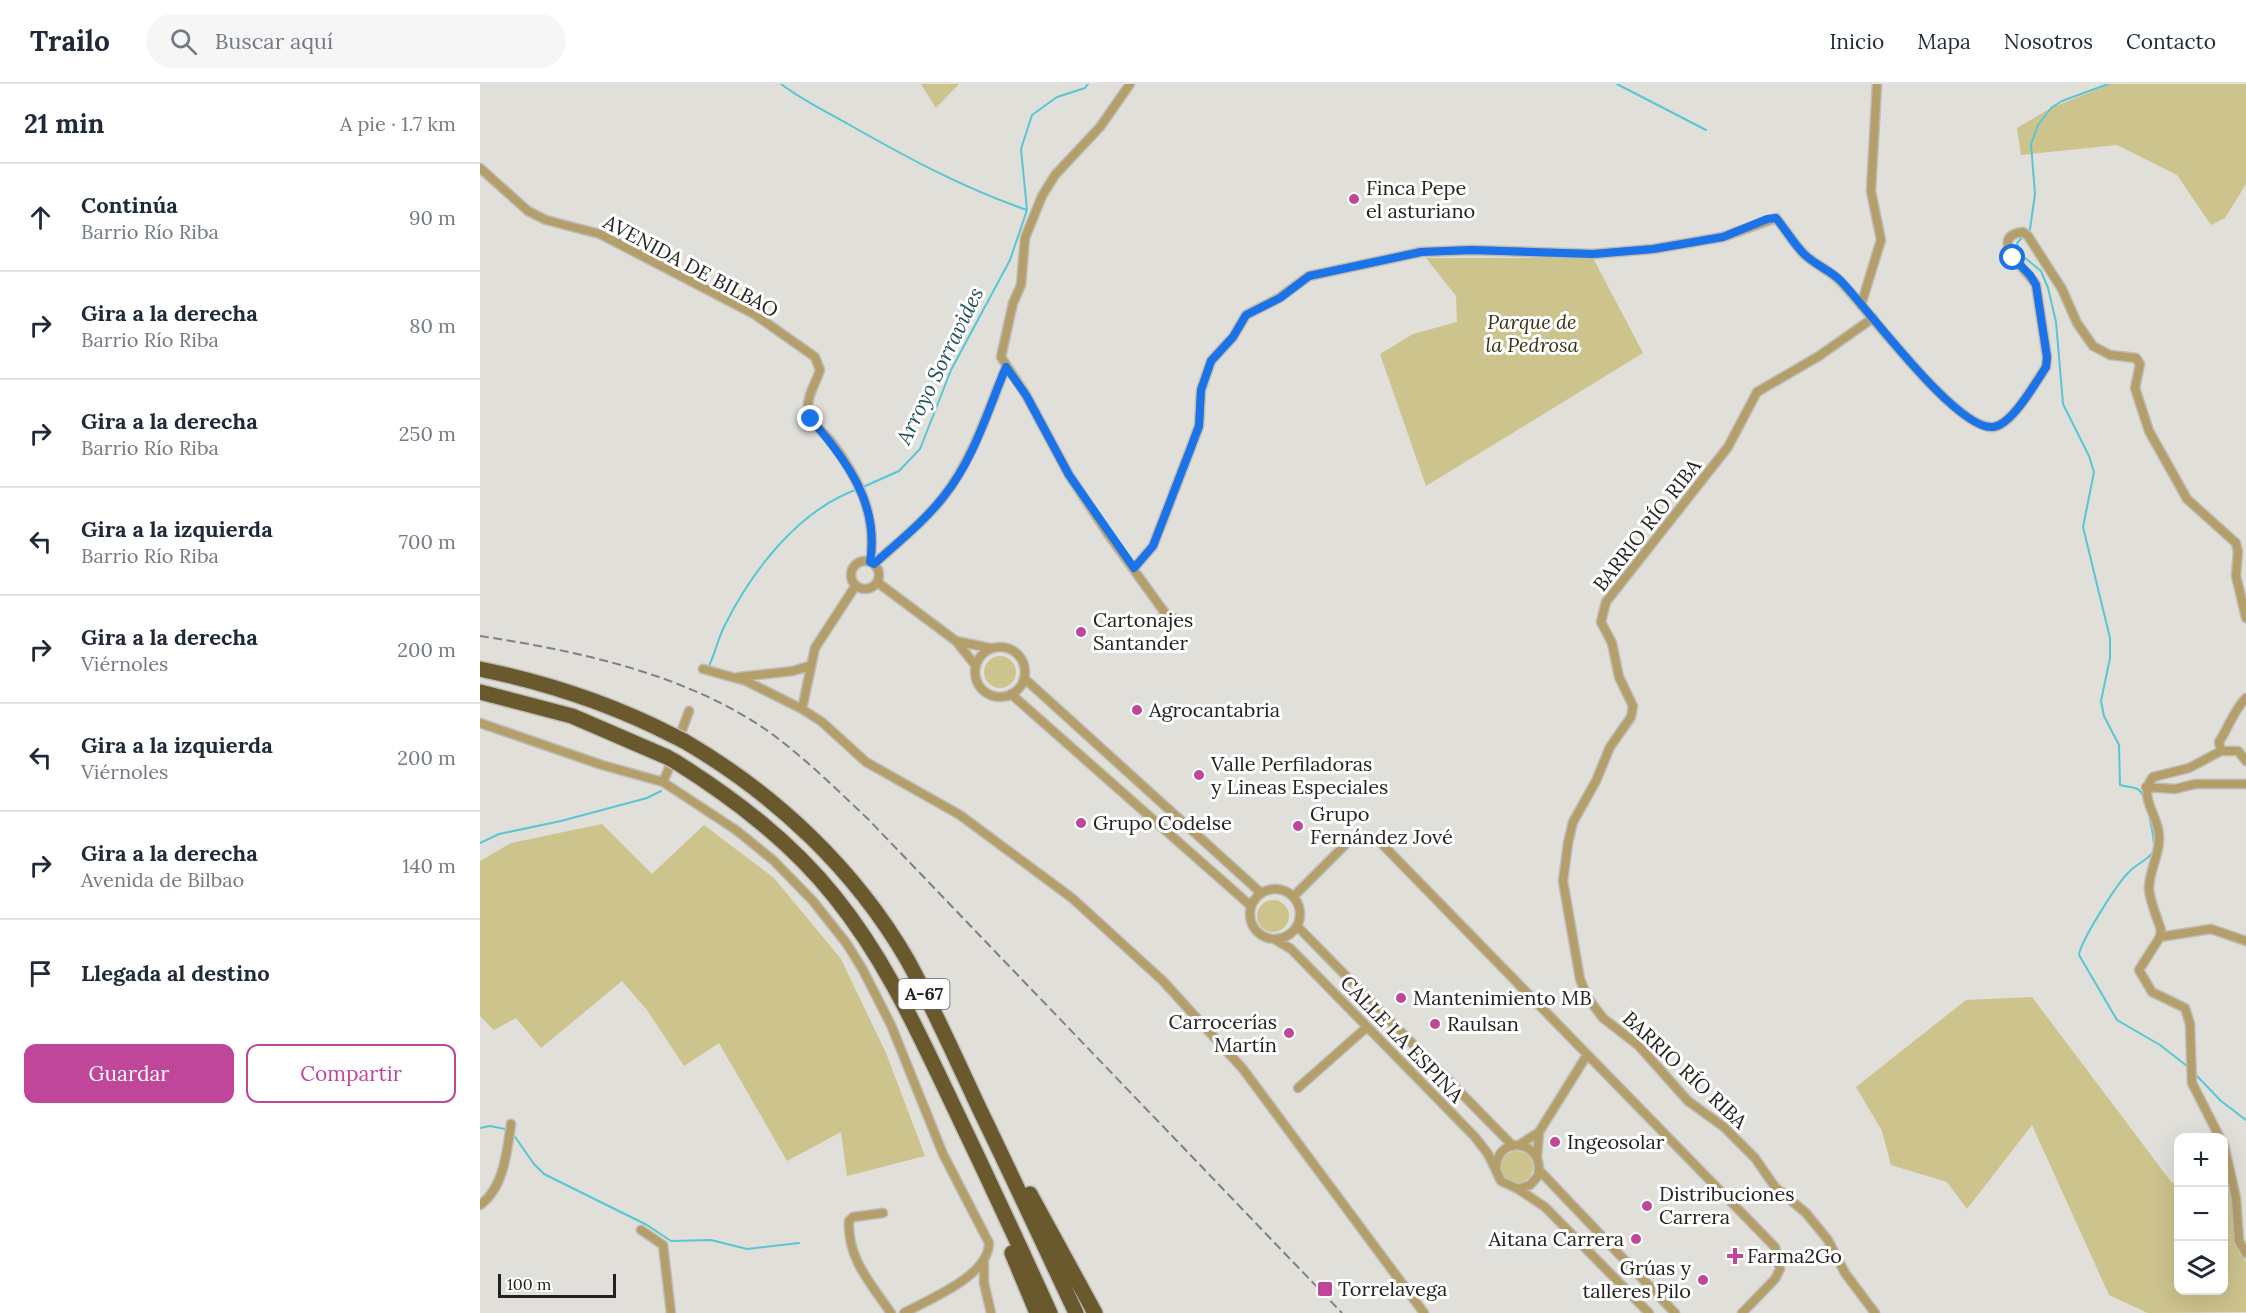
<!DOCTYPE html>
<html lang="es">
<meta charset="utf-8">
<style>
body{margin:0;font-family:Lora,serif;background:#f6f6f7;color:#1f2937}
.controls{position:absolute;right:18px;bottom:18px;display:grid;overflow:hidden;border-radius:12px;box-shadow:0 6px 24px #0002}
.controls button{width:54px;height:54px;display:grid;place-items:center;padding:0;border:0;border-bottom:2px solid #e0e1e3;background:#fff;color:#1f2937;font:30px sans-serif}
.scale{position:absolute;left:18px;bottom:15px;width:118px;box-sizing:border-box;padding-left:6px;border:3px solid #232220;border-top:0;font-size:16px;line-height:21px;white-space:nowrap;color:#232220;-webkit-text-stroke:4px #fff;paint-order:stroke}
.stop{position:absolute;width:18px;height:18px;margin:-14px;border:4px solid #1a73e8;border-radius:50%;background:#fff}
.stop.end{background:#1a73e8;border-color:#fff;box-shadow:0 2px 6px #0008}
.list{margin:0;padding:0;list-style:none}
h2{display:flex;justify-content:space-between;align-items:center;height:78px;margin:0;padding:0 24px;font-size:26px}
h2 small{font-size:20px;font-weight:400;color:#747a83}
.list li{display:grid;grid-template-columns:39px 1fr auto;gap:18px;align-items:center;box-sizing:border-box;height:108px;padding:0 24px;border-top:2px solid #e0e1e3}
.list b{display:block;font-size:22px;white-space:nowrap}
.list p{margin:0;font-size:20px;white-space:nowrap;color:#747a83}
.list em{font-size:20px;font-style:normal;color:#747a83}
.actions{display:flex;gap:12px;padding:18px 24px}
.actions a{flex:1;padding:14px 0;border:2px solid #c04699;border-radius:12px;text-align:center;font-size:21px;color:#c04699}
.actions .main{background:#c04699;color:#fff}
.icon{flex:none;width:33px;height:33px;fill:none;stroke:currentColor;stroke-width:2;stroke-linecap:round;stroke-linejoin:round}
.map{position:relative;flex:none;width:1766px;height:1229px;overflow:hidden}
header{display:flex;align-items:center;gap:36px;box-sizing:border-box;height:84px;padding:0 30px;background:#fff;border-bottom:2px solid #e0e1e3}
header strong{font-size:28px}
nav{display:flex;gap:33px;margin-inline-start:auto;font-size:21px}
.search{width:420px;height:54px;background:#f6f6f7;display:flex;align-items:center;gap:15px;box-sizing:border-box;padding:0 21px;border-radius:33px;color:#747a83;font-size:22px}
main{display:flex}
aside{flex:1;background:#fff}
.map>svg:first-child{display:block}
.green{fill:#cdc38d}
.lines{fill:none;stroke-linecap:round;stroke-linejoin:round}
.stream{stroke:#56c7d3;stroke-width:2}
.minor-casing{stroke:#bebdb8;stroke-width:11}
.motorway-casing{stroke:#bebdb8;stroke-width:18}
.minor{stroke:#b49f6b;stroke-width:8}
.motorway{stroke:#6a592d;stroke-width:15}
.rail{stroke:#81807c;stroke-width:2;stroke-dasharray:9 4.5;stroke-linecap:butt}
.motorway-bridge-casing{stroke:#bebdb8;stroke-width:18;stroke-linecap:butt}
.motorway-bridge{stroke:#6a592d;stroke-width:15}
.route{stroke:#1a73e8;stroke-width:8}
.poi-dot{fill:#c04699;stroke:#fff;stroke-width:2}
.labels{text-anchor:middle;stroke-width:6;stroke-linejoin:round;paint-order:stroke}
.shield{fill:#fff;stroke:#656463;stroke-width:1.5}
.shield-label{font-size:18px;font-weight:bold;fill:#232220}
.poi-label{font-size:20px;fill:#232220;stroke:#fff;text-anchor:start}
.street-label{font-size:20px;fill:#232220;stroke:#fff}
.park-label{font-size:20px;font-style:italic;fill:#39320e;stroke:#fff}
.water-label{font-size:21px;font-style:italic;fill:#1f5055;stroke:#fff}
</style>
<header>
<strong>Trailo</strong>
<div class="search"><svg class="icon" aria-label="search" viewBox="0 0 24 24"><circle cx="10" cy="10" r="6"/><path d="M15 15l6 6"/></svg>Buscar aquí</div>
<nav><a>Inicio</a><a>Mapa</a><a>Nosotros</a><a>Contacto</a></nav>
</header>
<main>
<aside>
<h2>21 min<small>A pie · 1.7 km</small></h2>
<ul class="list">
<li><svg class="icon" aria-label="ahead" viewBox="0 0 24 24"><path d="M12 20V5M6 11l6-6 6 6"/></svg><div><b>Continúa</b><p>Barrio Río Riba</p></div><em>90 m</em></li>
<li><svg class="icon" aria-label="right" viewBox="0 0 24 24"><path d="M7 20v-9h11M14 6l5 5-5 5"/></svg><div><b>Gira a la derecha</b><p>Barrio Río Riba</p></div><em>80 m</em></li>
<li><svg class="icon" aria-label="right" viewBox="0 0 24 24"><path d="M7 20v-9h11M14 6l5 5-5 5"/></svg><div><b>Gira a la derecha</b><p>Barrio Río Riba</p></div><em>250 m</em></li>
<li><svg class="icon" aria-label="left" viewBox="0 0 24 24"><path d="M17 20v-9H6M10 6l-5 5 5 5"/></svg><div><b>Gira a la izquierda</b><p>Barrio Río Riba</p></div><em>700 m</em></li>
<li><svg class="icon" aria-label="right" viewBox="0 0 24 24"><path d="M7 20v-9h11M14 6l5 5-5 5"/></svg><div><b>Gira a la derecha</b><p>Viérnoles</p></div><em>200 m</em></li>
<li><svg class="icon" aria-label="left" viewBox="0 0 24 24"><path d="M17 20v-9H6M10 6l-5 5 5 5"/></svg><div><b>Gira a la izquierda</b><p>Viérnoles</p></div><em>200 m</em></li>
<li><svg class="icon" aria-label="right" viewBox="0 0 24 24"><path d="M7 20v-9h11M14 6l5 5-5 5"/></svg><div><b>Gira a la derecha</b><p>Avenida de Bilbao</p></div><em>140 m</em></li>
<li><svg class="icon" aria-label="arrive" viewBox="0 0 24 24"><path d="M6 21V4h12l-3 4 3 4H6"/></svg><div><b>Llegada al destino</b></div></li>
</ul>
<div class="actions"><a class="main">Guardar</a><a>Compartir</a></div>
</aside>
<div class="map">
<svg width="1766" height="1229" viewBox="0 0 1766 1229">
<rect width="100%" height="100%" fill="#e0dfd9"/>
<!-- green -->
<path class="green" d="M441,0h38l-23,24z
M1630,0h136v100l-21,34 -14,7 -34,-50 -60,-30 -96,10 -4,-27 34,-20z
M1086,171l26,1 51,97 -217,133 -46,-132 33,-20 44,-12 -1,-26 -30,-38h106z
M504 588a16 16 0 1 1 32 0a16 16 0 1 1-32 0Z
M122,740l50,50 52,-49 70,53 67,81 45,94 39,103 -78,20 -6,-44 -54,29 -68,-118 -35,23 -37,-56 -25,-29 -81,67 -25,-30 -22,12 -14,-14v-155l31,-18z
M777 832a16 16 0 1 1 32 0a16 16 0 1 1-32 0Z
M1552,913l140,186 6,-4v111h46v-141l15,92 7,22v49l-98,1 -39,-18 -77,-170 -65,84 -20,-27 -56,-17 -9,-34 -26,-44 110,-87z
M1021 1083a16 16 0 1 1 32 0a16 16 0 1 1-32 0Z"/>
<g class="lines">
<!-- stream -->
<path class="stream" d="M301,0c21,16 44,27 67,40 58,33 115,64 179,86
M1137,0l89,46
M1628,0l-46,17 -11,7 -13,17 -7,19 4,50 -5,35 -13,14 3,11 21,17 7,17 8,34 7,82 26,52 5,16 -11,55 27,111v20l-9,43 3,15 15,29 1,40c6,2 14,1 19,5 8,7 16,50 15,61 -7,10 -18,13 -25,21 -11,10 -49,70 -50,83l38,65 43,25 27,21
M383,403l36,-16 21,-22 31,-79 59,-110 17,-50 -6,-61 11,-34 25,-18 28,-9 3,-4
M229,582c6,-13 9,-27 15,-39 27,-55 74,-117 134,-138
M0,759l19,-9 62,-13 86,-23 14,-7
M1716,991l25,26 25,19
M0,1044l10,-2 15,3
M33,1050l21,30 10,10 103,51 24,16 40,-1 36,9 52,-6"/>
<defs>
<path id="minor" d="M650,0l-30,43 -45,48 -13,21 -17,42 -4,47 -8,18 -12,54 25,38 43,80 39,59 57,79 18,10
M0,84l48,43 18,9 54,14 154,80 61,43 5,13c-4,13 -13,25 -12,39 1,13 13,21 21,30 28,36 49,76 41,123
M1381,221l20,-65 -10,-49 6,-107
M1393,234l-54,38 -62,36 -29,55 -122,155 -5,20 11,21 7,34 14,29 -2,11 -21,30 -14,34 -23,41 -5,21 -5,38 17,98 7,18 16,21 36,28 49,55 36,26 31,31 20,29 31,26 22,27 17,33 30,40
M371 491a14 14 0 1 1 28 0a14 14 0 1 1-28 0Z
M394,480c24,-22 50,-42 70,-68 29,-37 44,-86 62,-129
M654,484l19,-22 37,-96 9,-24 2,-36 10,-29 22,-24 13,-22 33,-17 30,-22 112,-24 50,-2 122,4 60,-5 70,-12 53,-19c10,12 17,25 28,36 11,11 26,16 36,27 28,28 117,150 153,146 19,-2 42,-44 53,-60l1,-10 -11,-72c-7,-13 -51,-48 -13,-53l5,4 34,53 15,34 16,23 17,9 26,3 4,6 -5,24 14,43 38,68 49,44 2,9 -2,24 10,42
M397,498l79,59 20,25
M476,557l34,7
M495 588a25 25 0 1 1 50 0a25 25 0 1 1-50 0Z
M223,585l43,12 56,28 20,13 44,40 94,53 112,83 91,83 80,88 181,244
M259,593l54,-6 16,-5
M545,595l236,214
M531,610l240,212
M322,625l13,-61 41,-63
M0,639l122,42 61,17 73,48 37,30 40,41 34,43 16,26 28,55 52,129 46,89c0,33 -60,56 -85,70
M202,646l7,-19
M1741,667l-2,-9c10,-15 14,-31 27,-44
M183,698l6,-14
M1666,703l29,2 20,-5h51
M770 830a25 25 0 1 1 50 0a25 25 0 1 1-50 0Z
M813,813l55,-55 21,-6 11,6 395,405 5,22 -5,10 -33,34
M817,842l216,220
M1680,853l51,-8 35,12
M796,856l15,9 184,188 13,17 13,27 17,8 27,18 104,106
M818,1004l69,-61
M1740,1054l-28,-55 -2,-59 -5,-16 -33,-16 -13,-22 21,-33 1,-7c-4,-13 -11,-28 -12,-41 0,-21 14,-39 9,-60 -4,-19 -19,-34 -5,-52l36,-9 32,-17h17l8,10
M1039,1061l20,-13 48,-77
M1744,1061l12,53 3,43 7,12
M1057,1074l2,-26
M1016,1085c0,-36 50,-29 42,7l-8,9 -12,4
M1059,1086l136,143
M0,1121c24,-17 27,-54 31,-81
M403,1129l-30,4 -4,4c-2,37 22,63 42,92
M161,1146l22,15 8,68
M504,1179v20l7,30"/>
<path id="motorway" d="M0,585c68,14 132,35 194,67
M0,608l92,24 95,41
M204,657c91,53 171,128 224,220 26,48 48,98 71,147 33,68 65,137 97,205
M196,678c60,38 115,80 159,135 46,57 76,120 107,185 37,77 73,154 108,231
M550,1110l65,119
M532,1169l25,60"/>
</defs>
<!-- minor casing -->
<use href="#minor" class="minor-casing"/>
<!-- motorway casing -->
<use href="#motorway" class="motorway-casing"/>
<!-- minor -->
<use href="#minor" class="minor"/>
<!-- motorway -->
<use href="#motorway" class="motorway"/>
<!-- rail -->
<path class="rail" d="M0,552c98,15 202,37 285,93 37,26 70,59 103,90l474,494"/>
<defs>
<path id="motorway-bridge" d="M194,652l10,5
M187,673l9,5"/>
</defs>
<!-- motorway-bridge casing -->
<use href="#motorway-bridge" class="motorway-bridge-casing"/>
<!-- motorway-bridge -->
<use href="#motorway-bridge" class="motorway-bridge"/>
</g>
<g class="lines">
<!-- route -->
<path class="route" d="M331,335c35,42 69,84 59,143l4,2c24,-22 50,-42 70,-68 30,-37 44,-86 62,-129l20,28 43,80 65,93 19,-22 37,-96 9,-24 2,-36 10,-29 22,-24 13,-22 34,-17 29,-22 112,-24 50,-2 122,4 60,-5 70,-12 44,-18 9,-1c10,12 17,25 28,36 11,11 26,16 37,27 27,28 116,150 152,146 19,-2 43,-45 53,-60l1,-10 -11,-72 -6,-10 -17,-17"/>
</g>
<!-- markers -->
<g class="poi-dot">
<circle cx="874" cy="115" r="6"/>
<circle cx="601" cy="548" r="6"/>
<circle cx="657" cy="626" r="6"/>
<circle cx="719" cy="691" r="6"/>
<circle cx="601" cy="739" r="6"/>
<circle cx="818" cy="742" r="6"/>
<circle cx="921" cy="914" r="6"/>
<circle cx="955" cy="940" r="6"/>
<circle cx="809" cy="949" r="6"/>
<circle cx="1075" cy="1058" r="6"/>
<circle cx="1167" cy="1122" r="6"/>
<circle cx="1156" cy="1155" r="6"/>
<path d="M1252 1163h6v6h6v6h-6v6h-6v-6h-6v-6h6z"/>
<circle cx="1223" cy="1196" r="6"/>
<rect x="837" y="1197" width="16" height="16" rx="3"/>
</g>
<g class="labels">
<!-- shield labels -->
<rect class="shield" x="418.5" y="895" width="51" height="30" rx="4.5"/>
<g class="shield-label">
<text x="444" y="916">A-67</text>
</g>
<!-- poi labels -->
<g class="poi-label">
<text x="886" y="111">Finca Pepe<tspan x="886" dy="23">el asturiano</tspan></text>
<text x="613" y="543">Cartonajes<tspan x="613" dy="23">Santander</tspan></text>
<text x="669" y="633">Agrocantabria</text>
<text x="731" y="687">Valle Perfiladoras<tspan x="731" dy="23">y Lineas Especiales</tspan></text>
<text x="830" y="737">Grupo<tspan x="830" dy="23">Fernández Jové</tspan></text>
<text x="613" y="746">Grupo Codelse</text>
<text x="933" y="921">Mantenimiento MB</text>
<text x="797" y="945" text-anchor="end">Carrocerías<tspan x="797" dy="23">Martín</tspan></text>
<text x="967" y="947">Raulsan</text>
<text x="1087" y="1065">Ingeosolar</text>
<text x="1179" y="1117">Distribuciones<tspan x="1179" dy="23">Carrera</tspan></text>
<text x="1144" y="1162" text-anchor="end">Aitana Carrera</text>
<text x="1267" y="1179">Farma2Go</text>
<text x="1211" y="1191" text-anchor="end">Grúas y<tspan x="1211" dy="23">talleres Pilo</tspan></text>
<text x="858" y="1212">Torrelavega</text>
</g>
<!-- street labels -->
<g class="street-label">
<text transform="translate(211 182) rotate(28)" y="7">AVENIDA DE BILBAO</text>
<text transform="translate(1167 441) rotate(-52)" y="7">BARRIO RÍO RIBA</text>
<text transform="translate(922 955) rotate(46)" y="7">CALLE LA ESPINA</text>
<text transform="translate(1205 986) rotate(43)" y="7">BARRIO RÍO RIBA</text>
</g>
<!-- park labels -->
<g class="park-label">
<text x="1052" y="245">Parque de<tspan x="1052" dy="23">la Pedrosa</tspan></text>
</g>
<!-- water labels -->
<g class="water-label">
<text transform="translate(460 282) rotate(-64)" y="7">Arroyo Sorravides</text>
</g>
</g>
</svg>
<div class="controls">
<button>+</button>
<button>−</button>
<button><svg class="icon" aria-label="layers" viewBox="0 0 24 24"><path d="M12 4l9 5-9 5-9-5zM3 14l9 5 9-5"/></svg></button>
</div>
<div class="scale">100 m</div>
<div class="stop" style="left:1533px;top:174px"></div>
<div class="stop end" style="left:331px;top:335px"></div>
</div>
</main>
